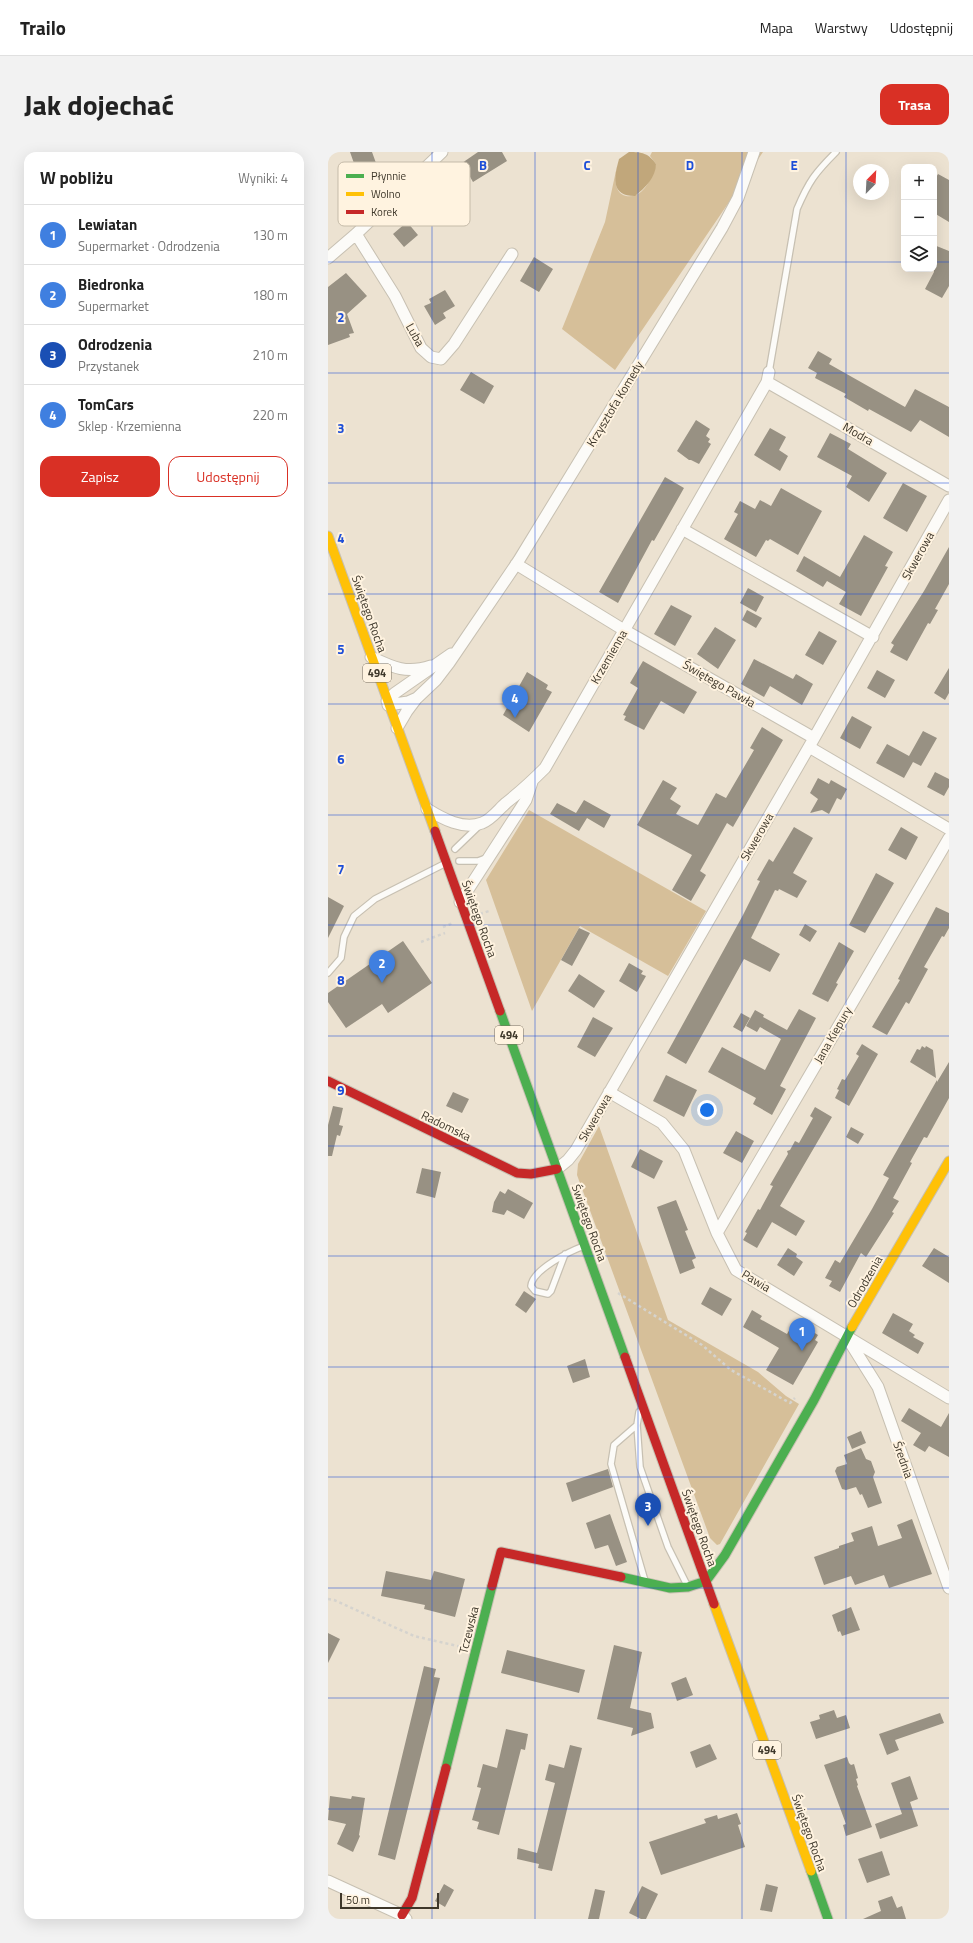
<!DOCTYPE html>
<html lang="pl">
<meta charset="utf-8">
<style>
body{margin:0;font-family:"Titillium Web",sans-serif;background:#f2f2f2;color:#222}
.controls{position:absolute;right:12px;top:12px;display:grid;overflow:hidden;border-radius:8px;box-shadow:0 4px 16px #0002}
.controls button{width:36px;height:36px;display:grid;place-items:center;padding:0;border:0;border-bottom:1px solid #e0e0e0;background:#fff;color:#222;font:20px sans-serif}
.compass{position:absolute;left:525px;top:12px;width:36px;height:36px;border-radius:50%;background:#fff;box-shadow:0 4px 16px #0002;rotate:24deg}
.scale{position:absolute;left:12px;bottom:10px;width:99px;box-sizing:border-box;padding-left:4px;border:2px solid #3e372a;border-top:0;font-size:11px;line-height:14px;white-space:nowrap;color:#3e372a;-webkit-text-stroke:3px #fff3e0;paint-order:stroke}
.you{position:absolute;left:379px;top:958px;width:14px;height:14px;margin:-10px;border:3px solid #fff;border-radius:50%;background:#1a73e8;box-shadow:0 0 0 6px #1a73e833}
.badge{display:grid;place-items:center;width:26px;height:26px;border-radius:50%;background:#d93025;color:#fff;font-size:13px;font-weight:700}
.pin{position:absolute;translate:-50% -33px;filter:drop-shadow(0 1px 2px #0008)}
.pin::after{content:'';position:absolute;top:21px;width:14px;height:12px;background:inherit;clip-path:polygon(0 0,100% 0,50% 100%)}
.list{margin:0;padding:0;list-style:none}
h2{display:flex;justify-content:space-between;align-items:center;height:52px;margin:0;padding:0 16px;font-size:17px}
h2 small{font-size:13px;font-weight:400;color:#767676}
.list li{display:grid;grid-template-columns:26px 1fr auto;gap:12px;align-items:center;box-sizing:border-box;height:60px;padding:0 16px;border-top:1px solid #e0e0e0}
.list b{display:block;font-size:15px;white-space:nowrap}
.list p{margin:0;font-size:13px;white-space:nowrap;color:#767676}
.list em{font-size:13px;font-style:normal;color:#767676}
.actions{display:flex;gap:8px;padding:12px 16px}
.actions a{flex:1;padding:9px 0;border:1px solid #d93025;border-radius:12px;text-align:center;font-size:14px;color:#d93025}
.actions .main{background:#d93025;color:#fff}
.icon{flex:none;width:22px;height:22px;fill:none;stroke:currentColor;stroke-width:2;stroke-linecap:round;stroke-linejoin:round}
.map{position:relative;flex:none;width:621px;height:1767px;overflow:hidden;border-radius:12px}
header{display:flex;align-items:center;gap:24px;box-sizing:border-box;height:56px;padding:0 20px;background:#fff;border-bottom:1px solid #e0e0e0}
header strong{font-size:19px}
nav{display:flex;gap:22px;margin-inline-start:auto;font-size:14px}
.intro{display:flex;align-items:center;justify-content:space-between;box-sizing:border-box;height:96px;padding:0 24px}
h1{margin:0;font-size:28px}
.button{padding:10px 18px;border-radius:12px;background:#d93025;color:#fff;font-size:14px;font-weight:700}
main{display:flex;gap:24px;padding:0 24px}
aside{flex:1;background:#fff;border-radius:12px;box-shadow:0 4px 16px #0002}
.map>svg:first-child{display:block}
.forest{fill:#d6bf99}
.water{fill:#c1a77b}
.building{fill:#989183}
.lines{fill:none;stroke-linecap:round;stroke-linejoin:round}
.lane-casing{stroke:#c7c0b2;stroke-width:8}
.street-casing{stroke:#c7c0b2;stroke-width:13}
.fast-casing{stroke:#c7c0b2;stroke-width:11}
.slow-casing{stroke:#c7c0b2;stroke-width:11}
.jam-casing{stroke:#c7c0b2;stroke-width:11}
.path{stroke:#d5d3ce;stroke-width:2.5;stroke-dasharray:3 3;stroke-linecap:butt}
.lane{stroke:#fcfbf8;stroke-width:5.5}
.street{stroke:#fcfbf8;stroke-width:11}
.fast{stroke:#4caf50;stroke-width:9}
.slow{stroke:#ffc107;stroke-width:9}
.jam{stroke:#c62828;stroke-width:9}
.grid{fill:none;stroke:#1d4ed8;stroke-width:1;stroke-opacity:0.55}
.labels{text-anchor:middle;stroke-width:4;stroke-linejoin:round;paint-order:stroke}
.shield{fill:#fff3e0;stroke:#786f61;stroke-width:1}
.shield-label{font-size:11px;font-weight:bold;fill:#3e372a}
.street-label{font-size:12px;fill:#3e372a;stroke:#fff3e0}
.key{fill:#fff3e0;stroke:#c5bba9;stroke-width:1}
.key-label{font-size:11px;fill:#3e372a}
.grid-label{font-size:13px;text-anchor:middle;font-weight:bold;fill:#1d4ed8;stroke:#fff3e0;stroke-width:4;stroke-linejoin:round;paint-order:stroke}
</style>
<header>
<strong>Trailo</strong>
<nav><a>Mapa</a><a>Warstwy</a><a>Udostępnij</a></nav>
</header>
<div class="intro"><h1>Jak dojechać</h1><a class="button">Trasa</a></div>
<main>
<aside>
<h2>W pobliżu<small>Wyniki: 4</small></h2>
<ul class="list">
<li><span class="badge" style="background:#3f7fe0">1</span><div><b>Lewiatan</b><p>Supermarket · Odrodzenia</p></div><em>130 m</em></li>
<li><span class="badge" style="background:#3f7fe0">2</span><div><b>Biedronka</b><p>Supermarket</p></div><em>180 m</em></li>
<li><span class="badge" style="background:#1a4fb4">3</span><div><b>Odrodzenia</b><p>Przystanek</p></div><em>210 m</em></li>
<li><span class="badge" style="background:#3f7fe0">4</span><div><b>TomCars</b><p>Sklep · Krzemienna</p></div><em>220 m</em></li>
</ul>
<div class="actions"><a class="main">Zapisz</a><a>Udostępnij</a></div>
</aside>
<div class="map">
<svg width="621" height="1767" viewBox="0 0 621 1767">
<rect width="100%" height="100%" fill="#ece2d1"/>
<!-- forest -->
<path class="forest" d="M324,0h111l-148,218 -53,-41 43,-107 12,-56c-1,7 -3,15 0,22 4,11 18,10 25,3 8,-8 11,-17 14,-27l-6,-8z
M201,658l177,101 -38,65 -88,-50 -48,85 -46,-131z
M271,974l69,194 90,52 28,24 13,8 -79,140 -3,1 -7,-7 -133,-363 1,-11z"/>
<!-- water -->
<path class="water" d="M301,0c13,0 19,1 27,12 0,13 -11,24 -21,32 -25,0 -21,-19 -16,-37z"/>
<!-- building -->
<path class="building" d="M22,0h22l8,22 -11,3 -10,-9 -3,1z
M150,0h24l5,9 -34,21 -11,-19z
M610,22l11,6v42l-15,-9v-32z
M79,70l11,13 -14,12 -11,-13z
M606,93l15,6v35l-7,12 -17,-9 9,-17z
M206,105l19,12 -14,23 -19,-11z
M18,121l21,23 -20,18 7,19 -5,1 1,3 -22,8v-58z
M117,138l10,16 -12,7 3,5 -11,7 -11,-19 7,-3 -2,-4z
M490,199l14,8 -3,5 76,43 10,-18 34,18v30l-29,-17 -9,12 -42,-23 -1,2 -24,-14 2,-3 -31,-16 2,-5 -9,-5z
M143,220l23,14 -10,18 -24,-14z
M368,268l14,9 -4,7 4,3 -2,3 3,2 -12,20 -8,-4h-2l-12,-9z
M442,276l16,9 -7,13 9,6 -8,15 -26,-16z
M502,281l21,11 -3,5 39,24 -18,29 -23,-15 6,-11 -35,-19z
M337,325l19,11 -30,53 -2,-1 -34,63 -19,-11z
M575,331l24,13 -20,36 -24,-14z
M453,336l41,23 -24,44 -28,-16 -2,2 -2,-1 -10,17 -32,-18 14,-25 -4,-2 6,-11 15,8 5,-9 11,6z
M536,383l29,17 -8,14 3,1 -27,49 -22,-12 7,-12 -19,-11 -4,6 -27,-16 8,-15 36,21z
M621,395v37l-14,25 3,1 -8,14 -2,-1 -21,38 -17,-9 4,-7 -3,-2 33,-52z
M420,436l16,9 -8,15 -16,-9z
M343,453l21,11 -17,30 -21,-12z
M419,458l15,8 -6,10 -14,-8z
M387,475l21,13 -18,29 -21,-15z
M491,479l18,10 -14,24 -18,-10z
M426,507l39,20 3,-5 17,10 -11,21 -32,-19 -6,11 -23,-13z
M315,509l54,31 -13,22 -23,-13 -17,29 -20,-10 2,-4 -3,-1 15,-27 -8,-5z
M621,516v25l-4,7 -11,-7z
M549,518l18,10 -10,18 -18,-10z
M199,520l21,13 -2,4 6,3 -23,40 -26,-17z
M524,564l20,11 -12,22 -20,-11z
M434,575l21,13 -50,87 -6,-4 -27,48 6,4 -15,26 -19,-11 20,-35 -55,-30 26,-45 14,8 -7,11 11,7 -5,8 22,11 18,-32 10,5 28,-48 -4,-2z
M595,579l14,7 -16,28 -8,-4 -9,16 -28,-15 11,-19 22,12z
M607,620l14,7v8l-5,9 -17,-9z
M490,626l11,6 2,-4 16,9 -6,11 -4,-2 -8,16 -7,-4 -12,3 8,-14 -8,-6z
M256,648l27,15 -7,13 -17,-10 -8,13 -29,-17 7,-11 19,10z
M466,675l19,11 -20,35 14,8 -10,17 -18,-9 -1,2 -3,-1 -24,48 29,16 -10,18 -26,-13 -58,105 -19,-11 76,-138 17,-34 -3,-1 12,-21 4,3z
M573,675l17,10 -12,23 -18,-10z
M548,721l18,10 -29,50 -16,-8z
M0,745l16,9 -16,32z
M608,755l13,6v15l-5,9 -2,-1 -18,31 4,2 -19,35 -3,-2 -19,33 -15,-8 28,-47 -2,-1z
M477,772l12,7 -7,11 -11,-7z
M251,776l11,5 -18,33 -11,-6z
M75,789l29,42 -44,30 -6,-9 -36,24 -18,-26v-9z
M511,790l15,9 -18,32 2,1 -10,18 -16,-8z
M301,811l14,8 -2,3 5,2 -9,16 -18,-11z
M251,822l26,17 -11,17 -26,-17z
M471,857l17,9 -36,68 6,3 -14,26 -19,-11 3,-6 -48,-26 14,-25 43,23 16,-31 -21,-12 -3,5 -11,-6 9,-16 9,5 -1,2 24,13z
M413,861l9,5 -8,14 -9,-5z
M265,865l20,11 -18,29 -18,-10z
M534,892l16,10 -29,52 -14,-8 4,-8 -2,-1 5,-10 3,1 14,-24 -3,-2z
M594,894l3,2 1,-2 7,4 3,28 -26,-16 7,-13 3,1z
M621,910v36l-22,40 -3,-1 -14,25 2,1 -19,35 6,3 -7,11 2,1 -28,44 -5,-4 -21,39 -11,-6 3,-5 -7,-3 10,-18 5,3 32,-54 17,-31 -6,-3 54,-95v2z
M338,923l31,15 -13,27 -31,-16z
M125,940l16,7 -7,14 -16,-7z
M5,954l10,2 -4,17 4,1 -3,10 -3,-1 -5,21h-4v-31z
M487,955l17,10 -52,89 25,15 -9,15 -24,-14 -15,26 -14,-8 4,-7 -2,-1 13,-23 2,1 13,-24 -3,-1 18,-31 -1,-3 3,-1 5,-9 4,2 14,-25 -3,-2z
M523,975l13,7 -6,10 -12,-7z
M408,979l18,10 -12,22 -19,-10z
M312,997l23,12 -9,18 -23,-12z
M94,1016l19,4 -6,26 -19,-5z
M180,1037l25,14 -9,16 -17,-9 -3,5 -12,-3 2,-10 6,-11 5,3z
M348,1048l12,30 -3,1 11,27 -4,2 3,8 -15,6 -23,-67z
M460,1096l9,6 -1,3 7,5 -9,14 -17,-11z
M606,1096l15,9v26l-27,-17z
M382,1135l22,12 -10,17 -21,-12z
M196,1139l12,8 -10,14 -11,-8z
M424,1158l10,6 -2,3 27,15 4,-7 9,5 3,-6 15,9 -3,5 3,2 -25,43 -27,-15 13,-22 -36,-21z
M565,1161l20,11 -4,7 6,4 -2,2 11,6 -6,11 -36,-21z
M257,1207l5,18 -17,6 -6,-17z
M581,1256l32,19 8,-14v44l-20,-11 -4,6 -12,-7 8,-12 -20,-12z
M533,1279l5,12 -14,6 -5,-12z
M533,1296l5,11 5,2 4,11 -2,5 9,26 -14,5 -6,-14 -2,1 -4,-8 -10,3 -4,-1 -7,-18 2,-4 10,-3 -3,-9z
M280,1317l5,18 -41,15 -6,-19z
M282,1362l17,48 -11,4 -8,-21 -13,4 -9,-26z
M584,1367l20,55 -43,14 -5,-13 -29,10 -4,-9 -27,9 -10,-28 25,-9v-2l15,-5 -3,-8 21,-7 6,20 24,-8 -5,-13z
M58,1419l45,9 3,-9 31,8 -10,38 -31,-8 1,-4 -44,-9z
M523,1455l9,23 -18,6 -2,-5 -2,1 -6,-17z
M0,1481l12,6 -12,24z
M286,1493l28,7 -12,56 21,5 3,15 -23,8 2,-8 -36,-9z
M179,1498l78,20 -6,23 -78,-20z
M96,1514l12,3 -2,8 6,1 -45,182 -17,-5z
M358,1525l7,18 -16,6 -6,-18z
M506,1558l3,8 9,-3 4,13 -34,11 -6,-17 10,-3 -1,-4z
M612,1561l4,10 -49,17 4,10 -12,5 -8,-21z
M178,1577l22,5 -3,16 -4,-1 -22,86 -22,-6 2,-7 -7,-2 9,-32 -4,-1 6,-23 14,4z
M382,1592l7,15 -21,9 -6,-16z
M242,1593l12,3 -30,123 -14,-3 1,-4 -22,-5 1,-11 19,5 18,-70 -10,-3 4,-16 15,4z
M519,1605l2,6 2,2 3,-1 4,14 -2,1 2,6 -1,1 15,41 -26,9 -3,-11 3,-1 -22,-59z
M582,1624l8,23 -8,3 8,24 -38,13 -5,-15 27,-10 -11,-31z
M2,1644l21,3 1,-3 13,2 -6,37 1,1 -7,16 -16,-8 9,-20 -18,-4z
M409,1661l4,11 -3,1 7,22 -84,28 -12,-33 57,-19 -2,-4 13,-4 1,4z
M554,1699l8,24 -23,8 -9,-24z
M116,1732l10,6 -9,17 -10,-6z
M438,1732l12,3 -6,25 -12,-2z
M314,1734l16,8 -12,25h-5l-12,-6z
M267,1737l10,2 -6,28h-11z
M564,1744l5,12 5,-2 4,13h-43l18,-8 -3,-10z"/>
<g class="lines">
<defs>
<path id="lane" d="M441,220l28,-163c12,-28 18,-36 39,-57
M127,697l25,-24
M131,709h19l8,-3
M0,821l13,-15 3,-21 10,-21 21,-17 69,-35
M237,1102l-14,37 -3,3 -13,-3 -4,-5c1,-16 39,-35 53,-40
M311,1260l-2,13 3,42 28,80 19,38
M309,1273l-23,20 -3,19 34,117"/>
<path id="street" d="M28,82l39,62 26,52 10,9 10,2 13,-15 58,-90
M0,106l28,-24 86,-82
M439,230l182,104
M354,377l191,108
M188,412l108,66 190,108
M43,505c23,11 36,17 60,9
M59,549l8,-8 56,-39
M60,553l20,-3 9,-4 19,-18 13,-17 70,-103 203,-332 16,-30 16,-46
M69,576l10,-17 9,-12
M481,595l140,82
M99,657c16,10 36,21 55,14 9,-3 17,-14 24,-20 14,-11 27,-23 39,-35l222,-386 2,-10
M132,750l66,-102 6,-18
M281,940l53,31 22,27 33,83 19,37 213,128
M229,1017l11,-9 8,-10 233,-403 140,-247
M389,1081l232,-395
M520,1187l30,48 71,201
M0,1729l74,34 4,4"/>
<path id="fast" d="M172,859l125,346
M293,1425l49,11 18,-1 18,-6 19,-26 89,-155 38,-73
M118,1616l46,-182
M483,1719l17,48"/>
<path id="slow" d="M0,384l107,295
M524,1175l97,-166
M386,1452l97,267"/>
<path id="jam" d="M107,679l65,180
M0,929l189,92 14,1 26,-5
M297,1205l89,247
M164,1434l9,-34 120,25
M74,1763l10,-17 34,-130"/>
</defs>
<!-- lane casing -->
<use href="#lane" class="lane-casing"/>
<!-- street casing -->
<use href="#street" class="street-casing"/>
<!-- fast casing -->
<use href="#fast" class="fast-casing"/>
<!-- slow casing -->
<use href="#slow" class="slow-casing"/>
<!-- jam casing -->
<use href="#jam" class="jam-casing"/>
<!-- path -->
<path class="path" d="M152,762l9,-3
M115,775l10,-4
M93,790l24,-9
M290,1141l84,52 29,25 59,33 5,-5
M0,1447l6,1 80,36 48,11"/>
<!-- lane -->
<use href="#lane" class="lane"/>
<!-- street -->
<use href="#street" class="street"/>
<!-- fast -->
<use href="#fast" class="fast"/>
<!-- slow -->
<use href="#slow" class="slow"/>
<!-- jam -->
<use href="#jam" class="jam"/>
</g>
<!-- grid -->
<path class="grid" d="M104,0v1767M207,0v1767M310,0v1767M414,0v1767M518,0v1767M0,110h576M606,110h15M0,221h621M0,331h621M0,442h621M0,552h621M0,663h621M0,773h621M0,884h621M0,994h621M0,1104h621M0,1215h621M0,1325h621M0,1436h621M0,1546h621M0,1657h621"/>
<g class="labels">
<!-- shield labels -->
<g class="shield">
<rect x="35" y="512" width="28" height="18" rx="3"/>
<rect x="167" y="874" width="28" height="18" rx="3"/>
<rect x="425" y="1589" width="28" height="18" rx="3"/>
</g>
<g class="shield-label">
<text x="49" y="525">494</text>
<text x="181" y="887">494</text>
<text x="439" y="1602">494</text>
</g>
<!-- street labels -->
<g class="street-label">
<text transform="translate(87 183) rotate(61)" y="4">Luba</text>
<text transform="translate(287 252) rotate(-59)" y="4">Krzysztofa Komedy</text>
<text transform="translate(530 282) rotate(30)" y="4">Modra</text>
<text transform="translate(590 404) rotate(-61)" y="4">Skwerowa</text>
<text transform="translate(41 462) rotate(70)" y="4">Świętego Rocha</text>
<text transform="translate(281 505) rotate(-60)" y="4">Krzemienna</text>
<text transform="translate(391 532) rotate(30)" y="4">Świętego Pawła</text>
<text transform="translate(429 685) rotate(-60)" y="4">Skwerowa</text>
<text transform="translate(151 767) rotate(70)" y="4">Świętego Rocha</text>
<text transform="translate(505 883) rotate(-60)" y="4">Jana Kiepury</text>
<text transform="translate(267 966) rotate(-60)" y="4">Skwerowa</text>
<text transform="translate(118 974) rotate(26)" y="4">Radomska</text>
<text transform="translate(261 1071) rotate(70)" y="4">Świętego Rocha</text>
<text transform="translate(428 1129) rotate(31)" y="4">Pawia</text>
<text transform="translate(537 1130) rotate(-60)" y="4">Odrodzenia</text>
<text transform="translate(575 1308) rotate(71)" y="4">Średnia</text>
<text transform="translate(371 1376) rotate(70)" y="4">Świętego Rocha</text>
<text transform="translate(141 1478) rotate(-76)" y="4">Tczewska</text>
<text transform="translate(481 1681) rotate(70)" y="4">Świętego Rocha</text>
</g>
</g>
<!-- legend -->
<rect x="10" y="10" width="132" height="64" rx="6" class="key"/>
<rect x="18" y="22" width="18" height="4" fill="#4caf50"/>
<rect x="18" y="40" width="18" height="4" fill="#ffc107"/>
<rect x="18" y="58" width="18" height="4" fill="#c62828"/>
<g class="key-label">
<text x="43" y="28">Płynnie</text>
<text x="43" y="46">Wolno</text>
<text x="43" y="64">Korek</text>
</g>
<g class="grid-label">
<text x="155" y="18">B</text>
<text x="259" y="18">C</text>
<text x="362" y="18">D</text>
<text x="466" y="18">E</text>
<text x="13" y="170">2</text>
<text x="13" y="281">3</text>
<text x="13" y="391">4</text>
<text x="13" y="502">5</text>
<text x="13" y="612">6</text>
<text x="13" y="722">7</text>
<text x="13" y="833">8</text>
<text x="13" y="943">9</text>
</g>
</svg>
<div class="controls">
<button>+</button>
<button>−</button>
<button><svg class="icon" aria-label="layers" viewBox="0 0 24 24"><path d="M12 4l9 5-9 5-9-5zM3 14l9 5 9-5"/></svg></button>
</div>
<svg class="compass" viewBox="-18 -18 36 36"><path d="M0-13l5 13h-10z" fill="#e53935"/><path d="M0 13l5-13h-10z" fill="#767676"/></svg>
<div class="scale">50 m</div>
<div class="you"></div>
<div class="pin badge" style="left:474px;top:1199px;background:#3f7fe0">1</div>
<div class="pin badge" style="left:54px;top:831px;background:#3f7fe0">2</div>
<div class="pin badge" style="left:320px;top:1374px;background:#1a4fb4">3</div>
<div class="pin badge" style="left:187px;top:566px;background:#3f7fe0">4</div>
</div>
</main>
